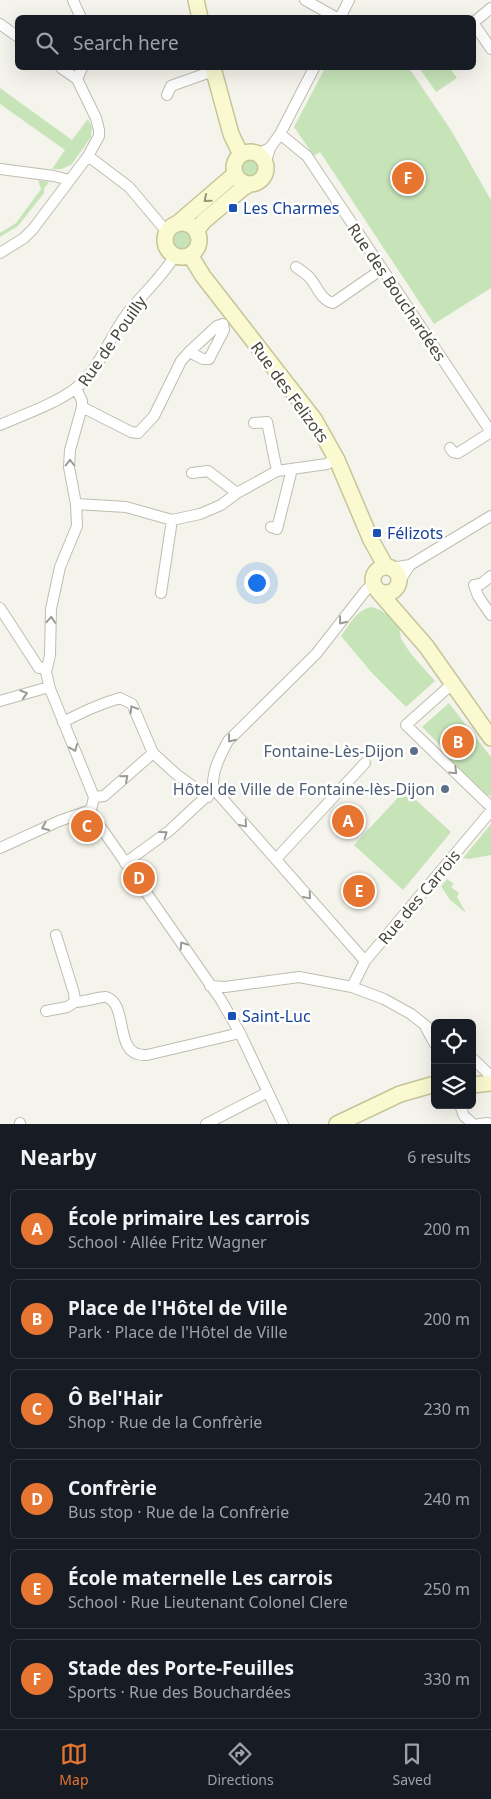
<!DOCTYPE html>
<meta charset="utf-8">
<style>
body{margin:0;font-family:"Noto Sans",sans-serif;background:#20242c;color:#f1f3f6}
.controls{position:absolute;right:15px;bottom:15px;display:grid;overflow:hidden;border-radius:8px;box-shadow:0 5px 20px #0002}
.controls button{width:45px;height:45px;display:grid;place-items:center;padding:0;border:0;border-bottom:1px solid #363941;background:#171b24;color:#f1f3f6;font:25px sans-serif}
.you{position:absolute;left:256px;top:582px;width:18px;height:18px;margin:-12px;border:4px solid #fff;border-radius:50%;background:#1a73e8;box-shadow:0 0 0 8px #1a73e833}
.badge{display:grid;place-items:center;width:32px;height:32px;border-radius:50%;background:#e67531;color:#fff;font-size:16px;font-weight:700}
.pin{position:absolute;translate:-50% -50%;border:2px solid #fff;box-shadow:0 1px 5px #0006}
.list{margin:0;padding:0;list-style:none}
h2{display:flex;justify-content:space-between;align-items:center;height:65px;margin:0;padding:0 20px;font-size:21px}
h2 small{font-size:16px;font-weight:400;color:#9ea1a6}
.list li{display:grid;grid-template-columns:32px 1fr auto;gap:15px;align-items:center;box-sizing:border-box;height:80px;margin:0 10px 10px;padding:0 10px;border:1px solid #363941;border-radius:8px}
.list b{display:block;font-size:19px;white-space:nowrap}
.list p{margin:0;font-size:16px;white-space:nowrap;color:#9ea1a6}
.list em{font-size:16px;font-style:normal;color:#9ea1a6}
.icon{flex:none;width:28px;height:28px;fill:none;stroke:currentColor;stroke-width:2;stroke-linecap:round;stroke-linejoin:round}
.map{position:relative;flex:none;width:491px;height:1124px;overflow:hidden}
.search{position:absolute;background:#171b24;box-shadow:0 5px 20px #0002;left:15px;right:15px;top:15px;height:55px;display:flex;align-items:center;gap:12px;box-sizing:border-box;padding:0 18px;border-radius:8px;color:#9ea1a6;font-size:19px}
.sheet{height:605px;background:#171b24}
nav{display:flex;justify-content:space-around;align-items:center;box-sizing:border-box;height:70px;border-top:1px solid #363941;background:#171b24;font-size:14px;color:#9ea1a6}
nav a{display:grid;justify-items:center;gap:2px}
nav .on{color:#e67531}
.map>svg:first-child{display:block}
.green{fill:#c7e4b9}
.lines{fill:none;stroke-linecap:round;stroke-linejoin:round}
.street-casing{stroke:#bfbdaf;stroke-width:12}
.secondary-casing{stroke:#c6c599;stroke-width:18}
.street{stroke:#fff;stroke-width:10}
.secondary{stroke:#faf9d0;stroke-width:15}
.oneway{stroke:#98977e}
.oneway2{stroke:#9a9993}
.transit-dot{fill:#1a4fb4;stroke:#fff;stroke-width:2}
.service-dot{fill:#5c6f8a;stroke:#fff;stroke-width:2}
.labels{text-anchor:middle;stroke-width:5;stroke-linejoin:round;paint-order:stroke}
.transit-label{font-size:16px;fill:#164399;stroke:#fff;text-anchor:start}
.street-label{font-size:16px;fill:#48463a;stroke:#fff}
.service-label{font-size:16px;fill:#4e5e75;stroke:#fff;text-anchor:end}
</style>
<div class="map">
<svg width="491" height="1124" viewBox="0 0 491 1124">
<rect width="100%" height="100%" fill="#f4f4ec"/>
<!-- green -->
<path class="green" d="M329,68h80l42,62 40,70v88l-57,36 -114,-172 -6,4 -20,-29 30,-57z
M422,68h28l7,10 -21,14 -16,-23z
M0,88l72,52 16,-21 4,8 -1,10 -19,27 -10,5h-10l13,-19 -65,-46z
M240 167a10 10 0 1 1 20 0a10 10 0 1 1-20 0Z
M38,180l11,2 -5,7v4l-26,33 -18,11v-4l16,-10 25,-34z
M170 239a12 12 0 1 1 24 0a12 12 0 1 1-24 0Z
M372,607l8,3 14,9 5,7 2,13 10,15 24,27 -29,26 -34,-34 -31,-37c9,-12 16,-27 31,-29z
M449,703l42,54v39l-5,-1 -37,-33 2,-6 -29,-29z
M405,790l46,42 -48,58 -49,-45z
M491,824v31l-22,4 -6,-1z
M447,879l7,5 -3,3 8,6 -2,4 9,16 -16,-13 -9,-14z"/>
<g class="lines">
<defs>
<path id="street" d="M73,0l8,18
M305,0l32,18
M340,18l9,-18
M474,22l17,-14
M0,24l18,13
M474,24l17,25
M77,79l5,-11
M167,95l4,-9 42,-15
M280,134l27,22 184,276
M257,154l13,-6
M88,156l41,31 38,45
M265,164l5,-16 10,-14 34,-66
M0,169l54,7 15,4
M0,253l24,-15 9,-9 55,-73 11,-20v-6l-3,-12 -19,-39 -16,-11
M296,267c4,3 9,6 13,10 8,8 11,23 24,26l49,-34
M223,324l1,6 -15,29h-6l-14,-7 28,-26z
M76,388l6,13v6l-12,43 -1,17 7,37 1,22 -17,41 -9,42 -1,46 -4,17 4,17 44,108 -3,13
M82,407l49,25 7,1 16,-17 27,-55 8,-9
M254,423l13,-1 10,49
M0,425c23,-10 57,-22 76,-37 23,-18 33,-50 50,-73 16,-21 36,-37 49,-60
M450,448l3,4 5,1 33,-21
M192,473l16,-2 29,22
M76,504l50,3 46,13 28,-6 21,-9 16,-12 40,-22 50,-7 9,-6
M271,527l6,2 15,-60
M391,568l19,-3 81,-49
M491,576l-10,8 -7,1 4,11 13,19
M399,582l11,-17
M161,593l11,-73
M0,608l39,60h7
M452,684l-46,41 85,82
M0,701l49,-14
M63,722c20,-10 36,-18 57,-24l12,6 21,49 23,21 32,23
M213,788c-1,-17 7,-32 15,-47l88,-87 50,-64 7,-6
M213,788l152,173
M94,797l10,-1 49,-43
M91,810l2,6 128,184 19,33 43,91
M0,848l59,-27 32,-11
M276,859l89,-96
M125,863l44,-32 41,-38
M56,935l18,58 1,9c9,0 27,-6 31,-5 24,7 6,61 41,58l93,-22
M210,986l15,1 74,-10 53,10 32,12 27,15 24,19
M352,987l13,-26 126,-150
M46,1011l21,-4 8,-5
M426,1028l9,16
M472,1058l18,17
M460,1105l4,11 9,8
M20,1123v1
M206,1124l62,-32
M479,1124l9,-1"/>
<path id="secondary" d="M196,0l4,18
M213,68l18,66 10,21
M234 168a16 16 0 1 1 32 0a16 16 0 1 1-32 0Z
M178,223l57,-49
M165 240a17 17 0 1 1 34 0a17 17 0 1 1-34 0Z
M196,231l8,-10 39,-33 7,-4
M190,255l13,21 111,143 23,41 34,80 15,27
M373 580a13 13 0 1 1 26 0a13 13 0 1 1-26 0Z
M378,591l48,55 65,92
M472,1085l19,-2
M337,1124l63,-30 35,-10"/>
</defs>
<!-- street casing -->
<use href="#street" class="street-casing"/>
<!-- secondary casing -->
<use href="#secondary" class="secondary-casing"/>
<!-- street -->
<use href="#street" class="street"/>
<!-- secondary -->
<use href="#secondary" class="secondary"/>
</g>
<!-- one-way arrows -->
<defs><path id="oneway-chevron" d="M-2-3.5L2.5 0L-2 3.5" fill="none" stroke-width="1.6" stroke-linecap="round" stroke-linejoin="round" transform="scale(1.25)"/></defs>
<use class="oneway" href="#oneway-chevron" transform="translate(207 199) rotate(140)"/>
<g class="oneway2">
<use href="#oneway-chevron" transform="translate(70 463) rotate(-90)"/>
<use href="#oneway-chevron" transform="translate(51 620) rotate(-86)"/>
<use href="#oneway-chevron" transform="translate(342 621) rotate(128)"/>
<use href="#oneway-chevron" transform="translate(24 694) rotate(-17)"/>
<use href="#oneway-chevron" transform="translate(133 709) rotate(-121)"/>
<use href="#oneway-chevron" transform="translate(231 739) rotate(128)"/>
<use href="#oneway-chevron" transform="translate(74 748) rotate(68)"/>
<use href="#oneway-chevron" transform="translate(454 771) rotate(44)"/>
<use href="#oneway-chevron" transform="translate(125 778) rotate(-41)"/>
<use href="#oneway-chevron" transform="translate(244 824) rotate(49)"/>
<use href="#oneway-chevron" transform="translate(45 827) rotate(157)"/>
<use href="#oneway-chevron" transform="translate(164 834) rotate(-36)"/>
<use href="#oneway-chevron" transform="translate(308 896) rotate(49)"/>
<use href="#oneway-chevron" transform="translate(183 945) rotate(-123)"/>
</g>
<!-- markers -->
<g class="transit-dot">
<rect x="228" y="203" width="10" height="10" rx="2.5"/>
<rect x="372" y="528" width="10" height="10" rx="2.5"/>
<rect x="227" y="1011" width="10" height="10" rx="2.5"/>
</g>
<g class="service-dot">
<circle cx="414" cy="751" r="5"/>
<circle cx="445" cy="789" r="5"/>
</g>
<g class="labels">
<!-- transit labels -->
<g class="transit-label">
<text x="243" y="214">Les Charmes</text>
<text x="387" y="539">Félizots</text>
<text x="242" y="1022">Saint-Luc</text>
</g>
<!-- street labels -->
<g class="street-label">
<text transform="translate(397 292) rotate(56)" y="6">Rue des Bouchardées</text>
<text transform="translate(112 341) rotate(-55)" y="6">Rue de Pouilly</text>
<text transform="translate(290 392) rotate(54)" y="6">Rue des Felizots</text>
<text transform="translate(419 897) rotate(-50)" y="6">Rue des Carrois</text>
</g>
<!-- service labels -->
<g class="service-label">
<text x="404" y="757">Fontaine-Lès-Dijon</text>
<text x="435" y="795">Hôtel de Ville de Fontaine-lès-Dijon</text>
</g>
</g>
</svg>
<div class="controls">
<button><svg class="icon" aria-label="locate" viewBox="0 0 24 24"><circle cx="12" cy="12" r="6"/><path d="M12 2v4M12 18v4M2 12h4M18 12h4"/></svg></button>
<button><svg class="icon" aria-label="layers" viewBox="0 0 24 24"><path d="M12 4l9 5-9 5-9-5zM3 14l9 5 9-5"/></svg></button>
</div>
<div class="you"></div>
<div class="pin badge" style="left:348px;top:821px">A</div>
<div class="pin badge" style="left:458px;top:742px">B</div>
<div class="pin badge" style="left:87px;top:826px">C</div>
<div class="pin badge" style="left:139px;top:878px">D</div>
<div class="pin badge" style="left:359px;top:891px">E</div>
<div class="pin badge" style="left:408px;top:178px">F</div>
<div class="search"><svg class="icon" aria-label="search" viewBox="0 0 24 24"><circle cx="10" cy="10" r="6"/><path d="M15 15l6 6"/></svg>Search here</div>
</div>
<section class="sheet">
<h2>Nearby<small>6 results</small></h2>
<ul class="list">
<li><span class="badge">A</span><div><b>École primaire Les carrois</b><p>School · Allée Fritz Wagner</p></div><em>200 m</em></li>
<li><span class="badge">B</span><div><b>Place de l'Hôtel de Ville</b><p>Park · Place de l'Hôtel de Ville</p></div><em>200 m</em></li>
<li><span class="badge">C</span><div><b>Ô Bel'Hair</b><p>Shop · Rue de la Confrèrie</p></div><em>230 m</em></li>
<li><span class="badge">D</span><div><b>Confrèrie</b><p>Bus stop · Rue de la Confrèrie</p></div><em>240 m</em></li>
<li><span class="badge">E</span><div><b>École maternelle Les carrois</b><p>School · Rue Lieutenant Colonel Clere</p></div><em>250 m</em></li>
<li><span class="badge">F</span><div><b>Stade des Porte-Feuilles</b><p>Sports · Rue des Bouchardées</p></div><em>330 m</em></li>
</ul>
</section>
<nav>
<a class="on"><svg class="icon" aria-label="map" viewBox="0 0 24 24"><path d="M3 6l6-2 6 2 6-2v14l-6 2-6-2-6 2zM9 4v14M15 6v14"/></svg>Map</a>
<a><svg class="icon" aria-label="directions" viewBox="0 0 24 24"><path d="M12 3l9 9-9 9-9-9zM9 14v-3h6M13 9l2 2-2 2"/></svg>Directions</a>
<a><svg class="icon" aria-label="saved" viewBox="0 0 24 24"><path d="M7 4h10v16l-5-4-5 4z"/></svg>Saved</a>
</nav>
